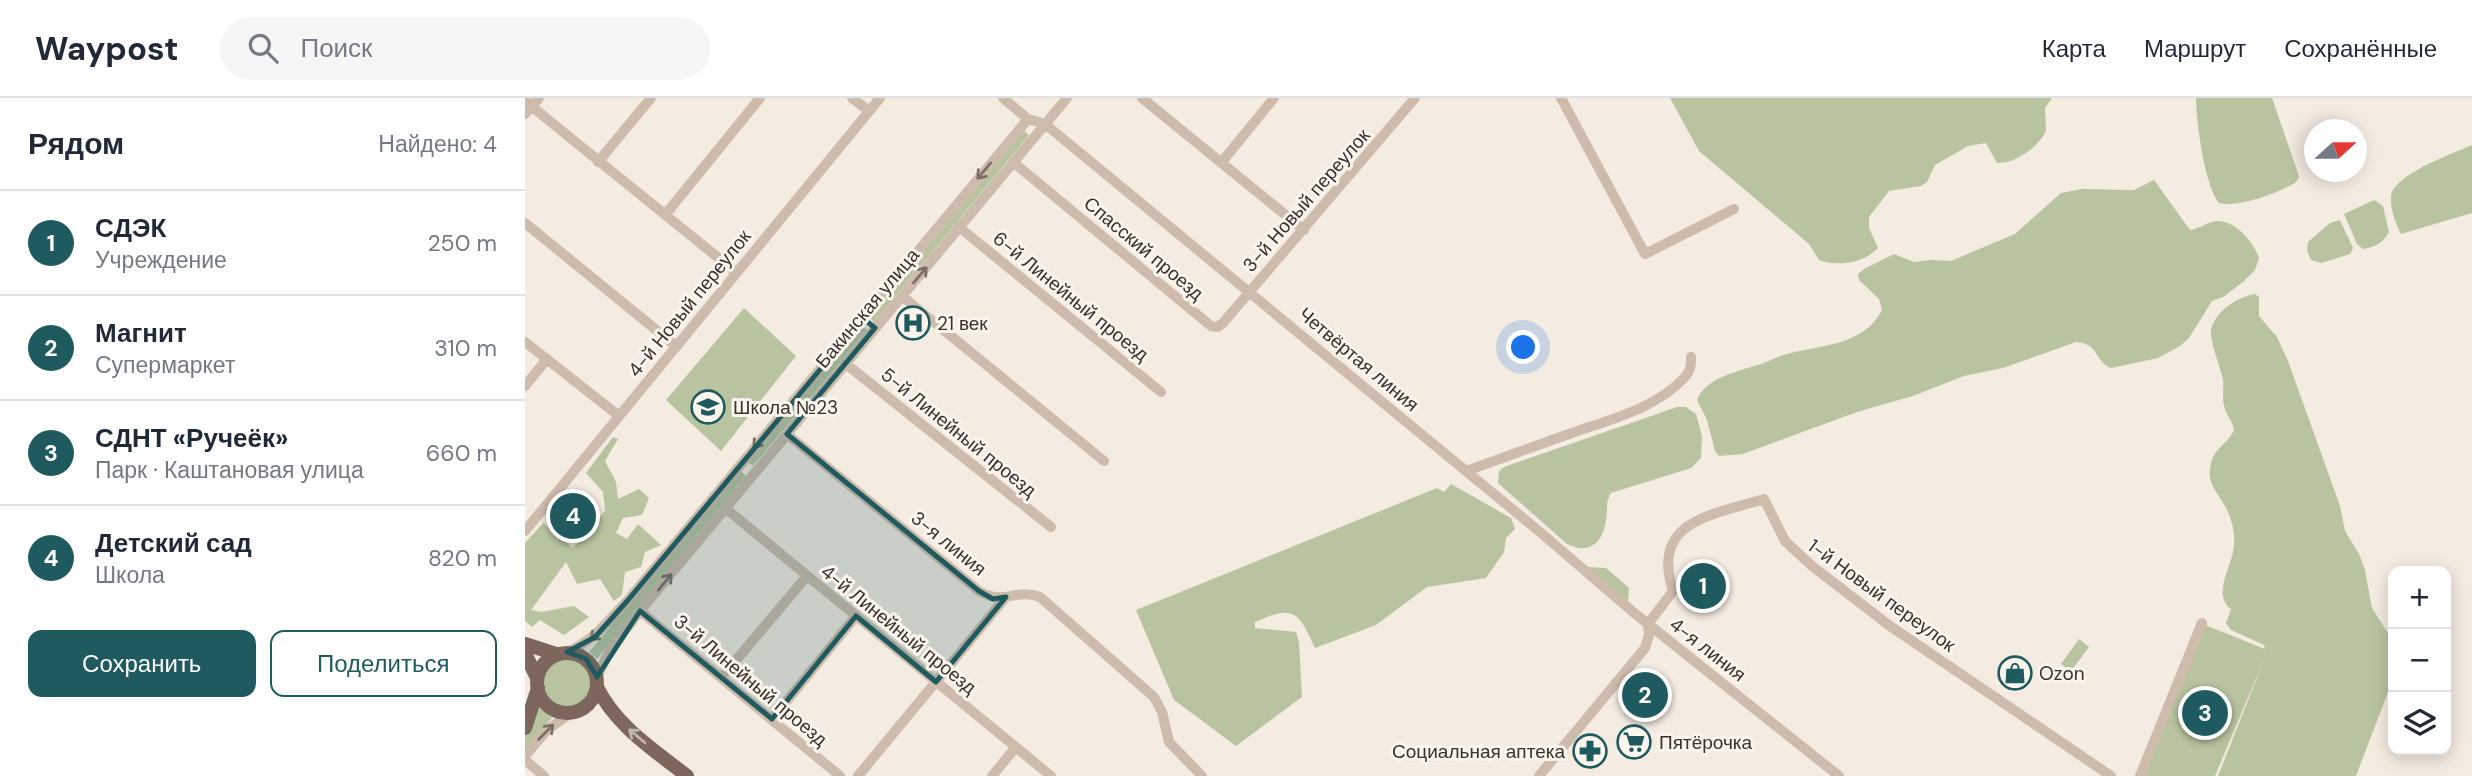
<!DOCTYPE html>
<html lang="ru">
<meta charset="utf-8">
<style>
body{margin:0;font-family:"DM Sans",sans-serif;background:#f6f6f7;color:#1f2937}
.controls{position:absolute;right:21px;bottom:21px;display:grid;overflow:hidden;border-radius:14px;box-shadow:0 4px 18px #0003}
.controls button{width:63px;height:63px;display:grid;place-items:center;padding:0;border:0;border-bottom:2px solid #e0e1e3;background:#fff;color:#1f2937;font:35px sans-serif}
.compass{position:absolute;left:1779px;top:21px;width:63px;height:63px;border-radius:50%;background:#fff;box-shadow:0 4px 18px #0003;rotate:69deg}
.you{position:absolute;left:999px;top:250px;width:24px;height:24px;margin:-18px;border:5px solid #fff;border-radius:50%;background:#1a73e8;box-shadow:0 0 0 10px #1a73e833}
.badge{display:grid;place-items:center;width:46px;height:46px;border-radius:50%;background:#1f5a5e;color:#fff;font-size:23px;font-weight:700}
.pin{position:absolute;translate:-50% -50%;border:4px solid #fff;box-shadow:0 2px 7px #0006}
.list{margin:0;padding:0;list-style:none}
h2{display:flex;justify-content:space-between;align-items:center;height:91px;margin:0;padding:0 28px;font-size:30px}
h2 small{font-size:23px;font-weight:400;color:#747a83}
.list li{display:grid;grid-template-columns:46px 1fr auto;gap:21px;align-items:center;box-sizing:border-box;height:105px;padding:0 28px;border-top:2px solid #e0e1e3}
.list b{display:block;font-size:26px;white-space:nowrap}
.list p{margin:0;font-size:23px;white-space:nowrap;color:#747a83}
.list em{font-size:23px;font-style:normal;color:#747a83}
.actions{display:flex;gap:14px;padding:21px 28px}
.actions a{flex:1;padding:16px 0;border:2px solid #1f5a5e;border-radius:14px;text-align:center;font-size:24px;color:#1f5a5e}
.actions .main{background:#1f5a5e;color:#fff}
.icon{flex:none;width:38px;height:38px;fill:none;stroke:currentColor;stroke-width:2;stroke-linecap:round;stroke-linejoin:round}
.map{position:relative;flex:none;width:1947px;height:678px;overflow:hidden}
header{display:flex;align-items:center;gap:42px;box-sizing:border-box;height:98px;padding:0 35px;background:#fff;border-bottom:2px solid #e0e1e3}
header strong{font-size:33px}
nav{display:flex;gap:38px;margin-inline-start:auto;font-size:24px}
.search{width:490px;height:63px;background:#f6f6f7;display:flex;align-items:center;gap:18px;box-sizing:border-box;padding:0 24px;border-radius:38px;color:#747a83;font-size:26px}
main{display:flex}
aside{flex:1;background:#fff}
.map>svg:first-child{display:block}
.green{fill:#b8c4a0}
.lines{fill:none;stroke-linecap:round;stroke-linejoin:round}
.minor{stroke:#cdbbac;stroke-width:10}
.major{stroke:#7d675c;stroke-width:14}
.oneway{stroke:#7d6f65}
.oneway2{stroke:#c2b5ac}
.marked{fill:#1f5a5e;fill-opacity:0.2;stroke:#1f5a5e;stroke-width:5;stroke-linejoin:round}
.labels{text-anchor:middle;stroke-width:6;stroke-linejoin:round;paint-order:stroke}
.street-label{font-size:19px;fill:#3b302b;stroke:#fbf5ee}
.poi-label{font-size:19px;fill:#3b302b;stroke:#fbf5ee;text-anchor:start}
</style>
<header>
<strong>Waypost</strong>
<div class="search"><svg class="icon" aria-label="search" viewBox="0 0 24 24"><circle cx="10" cy="10" r="6"/><path d="M15 15l6 6"/></svg>Поиск</div>
<nav><a>Карта</a><a>Маршрут</a><a>Сохранённые</a></nav>
</header>
<main>
<aside>
<h2>Рядом<small>Найдено: 4</small></h2>
<ul class="list">
<li><span class="badge">1</span><div><b>СДЭК</b><p>Учреждение</p></div><em>250 m</em></li>
<li><span class="badge">2</span><div><b>Магнит</b><p>Супермаркет</p></div><em>310 m</em></li>
<li><span class="badge">3</span><div><b>СДНТ «Ручеёк»</b><p>Парк · Каштановая улица</p></div><em>660 m</em></li>
<li><span class="badge">4</span><div><b>Детский сад</b><p>Школа</p></div><em>820 m</em></li>
</ul>
<div class="actions"><a class="main">Сохранить</a><a>Поделиться</a></div>
</aside>
<div class="map">
<svg width="1947" height="678" viewBox="0 0 1947 678">
<rect width="100%" height="100%" fill="#f4ebe1"/>
<!-- green -->
<path class="green" d="M1145,0h382l-7,10 1,23c-8,16 -30,33 -49,32l-11,-20 -18,3 -33,19 -8,17 -6,4 -32,5 -20,26v11l9,20c-14,15 -40,19 -59,12l-10,-16 -110,-93z
M1671,0h76l26,75 1,5 -4,5c-17,10 -57,25 -76,20 -14,-16 -23,-82 -23,-105z
M498,32l6,5 -155,187 -5,-4z
M1947,47v68l-71,21c-5,-10 -11,-25 -10,-37 1,-22 63,-44 81,-52z
M1629,82l36,50c9,-1 14,-6 22,-8 20,-6 41,19 47,36l-4,12 -12,12 -20,15 -11,4 -23,37 -9,8 -22,12 -47,10c-17,-7 -11,-24 -35,-26l-73,26 -39,8 -51,20 -56,16 -114,42 -24,2 -4,-5 -8,-31 -10,-20c9,-23 43,-29 64,-36 9,-3 17,-8 26,-10 33,-9 77,-8 95,-44l-3,-11 -20,-19 -1,-6 6,-5 30,-15 20,8 17,-2 20,1 64,-27 46,-41 21,-4 52,1z
M1849,102l9,6 6,26c-6,11 -14,15 -26,17l-6,-5 -13,-30z
M1815,122l13,28 -3,6 -29,9 -10,-3 -4,-9 1,-9 22,-19z
M1730,196l4,3v19l18,21 11,24 52,145 5,25 14,23 6,16 7,38 21,33v38l-37,97h-138l48,-121 -51,121h-74l64,-151 60,24 -1,-4 -33,-15 -5,-7 5,-14c-20,-15 2,-43 3,-64 1,-12 -2,-26 -8,-37 -6,-13 -18,-22 -16,-38 2,-23 16,-23 24,-40 -1,-9 -8,-15 -10,-24 -2,-9 0,-18 -1,-27 -3,-13 -13,-37 -12,-48 3,-19 26,-34 44,-37z
M219,210l52,48 -75,95 -55,-51z
M337,228l5,4 -114,136 -5,-4z
M1152,309h9l10,7 6,22 -1,22 -10,10 -80,25c-6,9 -3,18 -5,27 -3,23 -17,35 -39,24l-69,-61 1,-12 5,-4z
M88,339l5,2 -13,22 11,21 2,17 21,-10 10,9 -7,17 -19,3 -7,15 11,6 11,-15 23,21 -16,7 -4,15 -16,5 -3,23 -8,6 -14,-22 -23,5 -11,-22 -35,48 10,2 33,-6 15,11 -25,18 -24,-15 -8,7 -7,-6v-78l18,-20 30,25 32,-37 -2,-19 -17,-19z
M216,373l5,5 -112,135 -37,48 -8,-7z
M926,386l60,34 4,11 -9,9 -2,14 -18,26 -59,9 -51,38 -61,23c-16,-36 -21,-44 -60,-26v6l41,4 3,10 3,55 -66,49 -62,-46 -38,-90 301,-122 7,4z
M1062,469l19,1 23,20 -1,14z
M1554,541l10,8 -18,24 -10,-7z
M17 584a25 25 0 1 1 50 0a25 25 0 1 1-50 0Z
M12,609l15,11 -27,31v-13z"/>
<g class="lines">
<!-- minor -->
<path class="minor" d="M327,0l17,13
M478,0l25,21 17,5 495,408 93,80 206,164
M617,0l162,132
M1036,0l84,156 89,-45
M0,3l212,172
M0,16l14,-16
M73,64l53,-64
M488,64l198,164 7,1 5,-4 192,-225
M696,65l53,-65
M140,117l95,-117
M0,125l151,123
M434,129l202,165
M377,198l202,165
M0,244l94,74
M321,266l205,163
M0,288l22,-27
M262,336l192,157c26,15 35,-3 61,6l114,100 8,15 7,30 33,34
M941,373c34,-12 69,-25 103,-37 39,-14 87,-25 116,-57 6,-7 6,-12 6,-20
M200,410l326,268
M0,433l355,-433
M115,513l200,165
M42,554c26,-11 41,-31 61,-52l400,-481
M72,579l13,-27 30,-39 427,-513
M196,580l86,-102
M247,621l84,-103
M0,658l22,-26 24,-17
M0,662l19,16
M333,678l148,-179
M467,678l24,-29
M1014,678l106,-128 4,-13 -1,-11 25,-33c-23,-71 40,-76 91,-92l21,42 27,25 78,60 221,150
M1615,678l62,-153"/>
<!-- major -->
<path class="major" d="M0,546l31,10
M0,555l12,25
M12 585a30 30 0 1 1 60 0a30 30 0 1 1-60 0Z
M72,589c19,39 57,63 90,89
M0,630l13,-40"/>
</g>
<!-- one-way arrows -->
<defs><path id="oneway-shaft" d="M-6 0H5M1.5-3L5.5 0L1.5 3" fill="none" stroke-width="1.6" stroke-linecap="round" stroke-linejoin="round" transform="scale(1.75)"/></defs>
<g class="oneway">
<use href="#oneway-shaft" transform="translate(459 73) rotate(130)"/>
<use href="#oneway-shaft" transform="translate(395 177) rotate(-50)"/>
<use href="#oneway-shaft" transform="translate(235 342) rotate(130)"/>
<use href="#oneway-shaft" transform="translate(140 484) rotate(-51)"/>
<use href="#oneway-shaft" transform="translate(73 535) rotate(135)"/>
<use href="#oneway-shaft" transform="translate(21 634) rotate(-45)"/>
</g>
<use class="oneway2" href="#oneway-shaft" transform="translate(112 638) rotate(-140)"/>
<!-- marked area -->
<path class="marked" d="M338,220l12,10 -88,106 192,157 14,8 13,-2 -70,85 -80,-66 -84,103 -132,-108 -43,66 -11,-18 -19,-7 28,-15 33,-37z"/>
<!-- icons -->
<defs>
<symbol id="hospital-ring" viewBox="-11 -11 22 22"><circle r="9.5" fill="#fbf5ee" stroke="#1f5a5e" stroke-width="1.5"/><path d="M-5-5h3v3.5h4V-5h3V5h-3V1.5h-4V5h-3Z" fill="#1f5a5e"/></symbol>
<symbol id="school-ring" viewBox="-11 -11 22 22"><circle r="9.5" fill="#fbf5ee" stroke="#1f5a5e" stroke-width="1.5"/><path d="M0-5L7-2L0 1L-7-2ZM-4 1L0 2.5L4 1V4Q0 6-4 4Z" fill="#1f5a5e"/></symbol>
<symbol id="shop-ring" viewBox="-11 -11 22 22"><circle r="9.5" fill="#fbf5ee" stroke="#1f5a5e" stroke-width="1.5"/><path d="M-5-2.5h2.3a2.7 3.5 0 0 1 5.4 0H5L5.5 6h-11ZM-1.5-2.5h3a1.5 2.3 0 0 0-3 0Z" fill="#1f5a5e"/></symbol>
<symbol id="supermarket-ring" viewBox="-11 -11 22 22"><circle r="9.5" fill="#fbf5ee" stroke="#1f5a5e" stroke-width="1.5"/><path d="M-6-5.5h2.5l.6 2H6L4.5 2H-2.5L-4.4-4H-6ZM-1.5 3.2a1.3 1.3 0 1 0 .1 0ZM3 3.2a1.3 1.3 0 1 0 .1 0Z" fill="#1f5a5e"/></symbol>
<symbol id="pharmacy-ring" viewBox="-11 -11 22 22"><circle r="9.5" fill="#fbf5ee" stroke="#1f5a5e" stroke-width="1.5"/><path d="M-2-6h4v4h4v4h-4v4h-4v-4h-4v-4h4Z" fill="#1f5a5e"/></symbol>
</defs>
<g fill-rule="evenodd">
<use href="#hospital-ring" x="369" y="206" width="38" height="38"/>
<use href="#school-ring" x="164" y="290" width="38" height="38"/>
<use href="#shop-ring" x="1471" y="556" width="38" height="38"/>
<use href="#supermarket-ring" x="1090" y="625" width="38" height="38"/>
<use href="#pharmacy-ring" x="1046" y="634" width="38" height="38"/>
</g>
<g class="labels">
<!-- street labels -->
<g class="street-label">
<text transform="translate(781 102) rotate(-49)" y="7">3-й Новый переулок</text>
<text transform="translate(619 150) rotate(40)" y="7">Спасский проезд</text>
<text transform="translate(546 198) rotate(39)" y="7">6-й Линейный проезд</text>
<text transform="translate(164 205) rotate(-51)" y="7">4-й Новый переулок</text>
<text transform="translate(342 210) rotate(-50)" y="7">Бакинская улица</text>
<text transform="translate(834 261) rotate(40)" y="7">Четвёртая линия</text>
<text transform="translate(434 334) rotate(39)" y="7">5-й Линейный проезд</text>
<text transform="translate(424 445) rotate(39)" y="7">3-я линия</text>
<text transform="translate(1357 497) rotate(36)" y="7">1-й Новый переулок</text>
<text transform="translate(374 531) rotate(39)" y="7">4-й Линейный проезд</text>
<text transform="translate(1183 551) rotate(38)" y="7">4-я линия</text>
<text transform="translate(226 582) rotate(40)" y="7">3-й Линейный проезд</text>
</g>
<!-- poi labels -->
<g class="poi-label">
<text x="412" y="232">21 век</text>
<text x="208" y="316">Школа №23</text>
<text x="1514" y="582">Ozon</text>
<text x="1134" y="651">Пятёрочка</text>
<text x="1040" y="660" text-anchor="end">Социальная аптека</text>
</g>
</g>
</svg>
<div class="controls">
<button>+</button>
<button>−</button>
<button><svg class="icon" aria-label="layers" viewBox="0 0 24 24"><path d="M12 4l9 5-9 5-9-5zM3 14l9 5 9-5"/></svg></button>
</div>
<svg class="compass" viewBox="-18 -18 36 36"><path d="M0-13l5 13h-10z" fill="#e53935"/><path d="M0 13l5-13h-10z" fill="#747a83"/></svg>
<div class="you"></div>
<div class="pin badge" style="left:1178px;top:488px">1</div>
<div class="pin badge" style="left:1120px;top:597px">2</div>
<div class="pin badge" style="left:1680px;top:615px">3</div>
<div class="pin badge" style="left:48px;top:418px">4</div>
</div>
</main>
